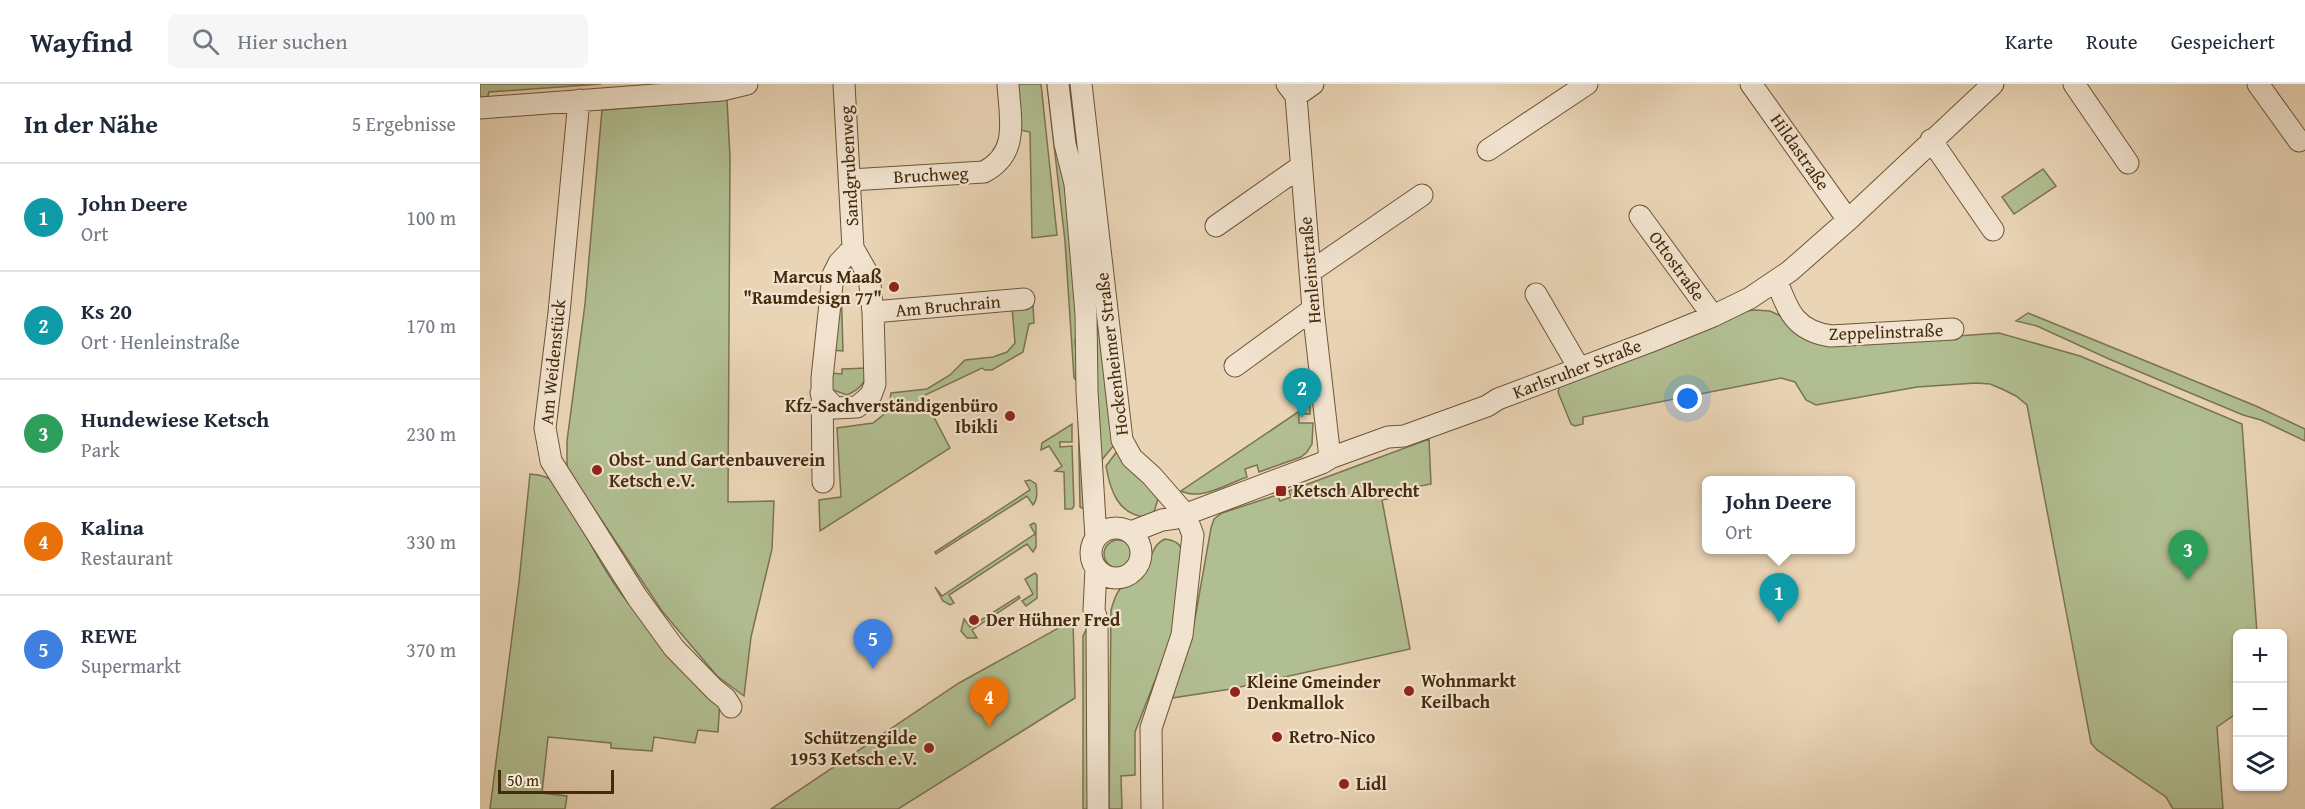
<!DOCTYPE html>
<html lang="de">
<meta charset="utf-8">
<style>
body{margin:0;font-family:"Gentium Book Plus",serif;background:#f6f6f7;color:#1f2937}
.controls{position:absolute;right:18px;bottom:18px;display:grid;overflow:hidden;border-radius:9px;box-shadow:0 2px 4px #0004}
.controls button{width:54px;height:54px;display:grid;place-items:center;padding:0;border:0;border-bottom:2px solid #e0e1e3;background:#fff;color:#1f2937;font:30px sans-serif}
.scale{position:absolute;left:18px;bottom:15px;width:116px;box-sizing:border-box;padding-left:6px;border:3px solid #452b0c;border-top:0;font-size:16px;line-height:21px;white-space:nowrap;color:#452b0c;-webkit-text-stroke:4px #f1e3cf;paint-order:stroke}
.you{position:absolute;left:1208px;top:315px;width:21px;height:21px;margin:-15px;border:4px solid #fff;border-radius:50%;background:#1a73e8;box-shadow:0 0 0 9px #1a73e833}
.badge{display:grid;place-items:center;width:39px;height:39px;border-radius:50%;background:#1a73e8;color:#fff;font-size:20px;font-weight:700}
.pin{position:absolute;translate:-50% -50px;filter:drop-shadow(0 2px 3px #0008)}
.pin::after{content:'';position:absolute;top:32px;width:21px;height:18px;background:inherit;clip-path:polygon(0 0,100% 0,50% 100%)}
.popup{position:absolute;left:1222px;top:392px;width:153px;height:78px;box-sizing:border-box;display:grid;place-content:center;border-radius:9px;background:#fff;filter:drop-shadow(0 2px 4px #0005);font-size:20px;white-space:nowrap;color:#747a83}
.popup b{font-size:22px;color:#1f2937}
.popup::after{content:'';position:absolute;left:50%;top:100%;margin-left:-12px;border:12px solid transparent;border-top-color:#fff}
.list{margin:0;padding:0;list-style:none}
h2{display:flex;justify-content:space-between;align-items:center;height:78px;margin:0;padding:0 24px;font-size:26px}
h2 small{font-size:20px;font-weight:400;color:#747a83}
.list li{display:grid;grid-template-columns:39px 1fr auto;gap:18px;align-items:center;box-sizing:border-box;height:108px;padding:0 24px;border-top:2px solid #e0e1e3}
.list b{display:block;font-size:22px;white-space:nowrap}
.list p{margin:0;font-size:20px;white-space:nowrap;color:#747a83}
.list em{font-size:20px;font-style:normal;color:#747a83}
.icon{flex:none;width:33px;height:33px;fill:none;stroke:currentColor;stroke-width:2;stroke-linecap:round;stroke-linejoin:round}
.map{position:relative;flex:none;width:1825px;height:725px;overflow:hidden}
header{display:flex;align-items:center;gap:36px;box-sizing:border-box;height:84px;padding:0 30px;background:#fff;border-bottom:2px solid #e0e1e3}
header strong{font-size:28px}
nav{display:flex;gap:33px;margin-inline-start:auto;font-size:21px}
.search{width:420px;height:54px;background:#f6f6f7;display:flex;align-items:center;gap:15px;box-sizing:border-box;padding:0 21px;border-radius:9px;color:#747a83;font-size:22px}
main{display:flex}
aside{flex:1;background:#fff}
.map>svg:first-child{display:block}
.green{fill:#b1be91;stroke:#7b744e;stroke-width:1.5}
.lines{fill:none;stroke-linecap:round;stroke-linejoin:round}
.minor-casing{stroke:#6e5536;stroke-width:23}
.minor{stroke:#f1e3cf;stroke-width:21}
.poi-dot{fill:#8f2418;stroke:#f1e3cf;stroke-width:2}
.labels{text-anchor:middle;stroke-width:4.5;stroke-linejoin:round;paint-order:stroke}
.street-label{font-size:18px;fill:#452b0c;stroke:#f1e3cf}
.poi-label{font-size:18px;font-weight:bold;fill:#452b0c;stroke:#f1e3cf;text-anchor:start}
</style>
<header>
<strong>Wayfind</strong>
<div class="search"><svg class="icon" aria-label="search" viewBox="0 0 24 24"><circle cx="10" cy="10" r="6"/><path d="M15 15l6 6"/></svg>Hier suchen</div>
<nav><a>Karte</a><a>Route</a><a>Gespeichert</a></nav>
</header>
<main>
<aside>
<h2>In der Nähe<small>5 Ergebnisse</small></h2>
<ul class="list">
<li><span class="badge" style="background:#0f9aa8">1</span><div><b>John Deere</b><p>Ort</p></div><em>100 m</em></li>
<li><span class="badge" style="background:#0f9aa8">2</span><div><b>Ks 20</b><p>Ort · Henleinstraße</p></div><em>170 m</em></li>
<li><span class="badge" style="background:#2e9e5b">3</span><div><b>Hundewiese Ketsch</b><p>Park</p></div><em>230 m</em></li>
<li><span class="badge" style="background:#e8710a">4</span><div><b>Kalina</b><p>Restaurant</p></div><em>330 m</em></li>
<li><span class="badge" style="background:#3f7fe0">5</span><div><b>REWE</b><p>Supermarkt</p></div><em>370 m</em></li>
</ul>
</aside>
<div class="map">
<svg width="1825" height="725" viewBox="0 0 1825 725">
<rect width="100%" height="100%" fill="#e9d4b5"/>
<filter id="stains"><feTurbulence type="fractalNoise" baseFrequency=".00333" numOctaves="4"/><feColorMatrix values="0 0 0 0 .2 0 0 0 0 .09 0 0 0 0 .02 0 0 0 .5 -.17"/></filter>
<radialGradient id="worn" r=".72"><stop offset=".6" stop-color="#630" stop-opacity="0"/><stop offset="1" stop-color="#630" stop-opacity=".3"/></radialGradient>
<!-- green -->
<path class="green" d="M0,0h121l-112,8 -3,11 -6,1z
M537,0h24l16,151 -25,3 -2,-106 -10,-2z
M567,0h3l18,106 10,145 -3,5 3,38 -2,2 -2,-2 -9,-137z
M587,0h9l39,360 -15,18z
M247,16l3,57 -2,345 46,-1 -2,48 -21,88 -7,59 -27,-20 -55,-65 -95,-143v-27l18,-137 17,-194z
M1563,85l13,17 -42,28 -12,-17z
M368,183h4l10,14 -21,1 2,69 -12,-1 9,-77z
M553,221l1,18 -5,1 -6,28 -31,18h-7l-3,-2 -59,28 27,52 -130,83 -1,-31 22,-3 -4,-69 36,-5 15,-12 3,-18 36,-4 23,-14 15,-15 28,-3 14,-5 8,-9 -3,-36z
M1275,226l15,1 13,6 117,23 99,-7 81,23 162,68 15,209 -19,1 -1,79 -20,14 6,82h-50l-7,-12 -69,-47 -6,-7 -64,-338 -11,-9 -14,-7 -12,-5 -14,-1 -59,4 -101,18 -10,-5 -11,-18 -14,-4 -198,39v7l-8,2 -4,-2 -13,-32 2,-7 185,-74z
M1548,229l228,93 49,23v12l-44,-21 -18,-5 -134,-56 -72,-33 -21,-5z
M387,284c0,14 -7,21 -20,27l-14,-5 -4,-8v-9l13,1v-5z
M598,318l8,108 -6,-3z
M830,320v10h-11v9h14l-1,21 -5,8 -6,5 -42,15 -2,-7 -12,4 2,8c-20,7 -46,24 -66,14z
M592,340v18h-12v5l12,-1 2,60 -2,3h-7l-1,-37 -9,-1 7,-5 -13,-20 -8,4 1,-7z
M949,355l2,45 -36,7 -3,3v4l-10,2 28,149 -179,40 -59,9 22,-74 17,-96 3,-9 8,-6 55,-18 3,6 11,-4 -2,-6z
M638,366l34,36 6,13 -4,13 -8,5c-28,-2 -36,-27 -40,-51z
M50,390c29,2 32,15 44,39 15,28 30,58 49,83 29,38 63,71 97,104l-2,32 -20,-2 -3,13 -41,-6 -2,14 -41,-3v-5l-63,-6 -6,56 25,3 -2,13h-75l29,-227z
M550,396l6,4c1,7 2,15 -3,21l-6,-9 -91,58 -1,-2 95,-62 -5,-9z
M554,439l2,2v22l-3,5 -6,-8 -78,51 5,8 -4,2 -7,-4 -8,-14 7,9 93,-62 -5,-9z
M685,455c11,2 15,4 19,15l-11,80 -38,98v43l-14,1 1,33h-13l2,-199c3,-9 5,-19 13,-25 8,-6 17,-9 23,-19 6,-11 5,-21 18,-27z
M624 470a14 14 0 1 1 28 0a14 14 0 1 1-28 0Z
M555,489l2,2v23l-11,8 -4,-5 11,-7 -8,-15z
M539,512l1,2 -48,32 5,8h-10l-6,-7 3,-12 6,8z
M593,536l2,78 -177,111h-127l188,-126z
M607,544l1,181h-5v-173z"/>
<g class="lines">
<defs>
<path id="minor" d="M578,0l7,60 10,40 11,130 1,77 9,147
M601,0l41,356 10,18 20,18 33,38 8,21 -11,100 -31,93 1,81
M807,0l9,12 17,213 17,149
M1271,0l97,136
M1594,0l54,79
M1778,0l41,57
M816,12l17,-12
M99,16l-20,213 -14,115 6,33 86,136 37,51 41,42 11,9 5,8
M0,24l242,-18 25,-6
M1451,56l62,90
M1008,66l99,-66
M370,96l134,-8c36,-19 26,-53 24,-88
M1160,132l73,100
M736,142l84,-59
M830,188l112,-77
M1297,197c11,31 19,50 54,55l122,-7
M1056,210l43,74
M393,228l151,-13
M755,282l78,-57
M341,309l14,15 22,-1 14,-12 4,-11 -2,-72 -4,-36 -16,-28 -9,-164
M343,398l-1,-104 11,-103 6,-12 14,-15
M611 469a25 25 0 1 1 50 0a25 25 0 1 1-50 0Z
M651,448l31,-12 14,-2 146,-55 8,-5 58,-21 16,-1 83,-30 11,-7 151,-57 64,-26 37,-18 40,-27 58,-51 145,-136
M616,484l-2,42 3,10 1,189"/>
</defs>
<!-- minor casing -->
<use href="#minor" class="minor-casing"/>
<!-- minor -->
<use href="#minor" class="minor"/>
</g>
<!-- markers -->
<g class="poi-dot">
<circle cx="414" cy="203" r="6"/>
<circle cx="530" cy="332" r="6"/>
<circle cx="117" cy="386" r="6"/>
<rect x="795" y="401" width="12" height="12" rx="3"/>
<circle cx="494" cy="536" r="6"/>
<circle cx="929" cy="607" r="6"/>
<circle cx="755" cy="608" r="6"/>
<circle cx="797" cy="653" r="6"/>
<circle cx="449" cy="664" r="6"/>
<circle cx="864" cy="700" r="6"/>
</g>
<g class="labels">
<!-- street labels -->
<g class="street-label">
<text transform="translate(1320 68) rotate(55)" y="6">Hildastraße</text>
<text transform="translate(369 82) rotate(-93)" y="6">Sandgrubenweg</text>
<text transform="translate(451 91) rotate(-3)" y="6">Bruchweg</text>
<text transform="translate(1197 182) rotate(54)" y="6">Ottostraße</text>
<text transform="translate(830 186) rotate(-95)" y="6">Henleinstraße</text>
<text transform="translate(468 222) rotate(-5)" y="6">Am Bruchrain</text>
<text transform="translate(1406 248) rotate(-2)" y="6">Zeppelinstraße</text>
<text transform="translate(632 270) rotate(-97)" y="6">Hockenheimer Straße</text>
<text transform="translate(73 278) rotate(-84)" y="6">Am Weidenstück</text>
<text transform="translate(1097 285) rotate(-21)" y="6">Karlsruher Straße</text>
</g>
<!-- poi labels -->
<g class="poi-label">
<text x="402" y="199" text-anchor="end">Marcus Maaß<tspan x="402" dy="21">"Raumdesign 77"</tspan></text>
<text x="518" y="328" text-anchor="end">Kfz-Sachverständigenbüro<tspan x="518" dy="21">Ibikli</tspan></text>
<text x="129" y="382">Obst- und Gartenbauverein<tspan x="129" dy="21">Ketsch e.V.</tspan></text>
<text x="813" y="413">Ketsch Albrecht</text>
<text x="506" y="542">Der Hühner Fred</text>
<text x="941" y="603">Wohnmarkt<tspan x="941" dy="21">Keilbach</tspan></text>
<text x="767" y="604">Kleine Gmeinder<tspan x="767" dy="21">Denkmallok</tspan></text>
<text x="809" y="659">Retro-Nico</text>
<text x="437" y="660" text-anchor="end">Schützengilde<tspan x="437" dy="21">1953 Ketsch e.V.</tspan></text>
<text x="876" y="706">Lidl</text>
</g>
</g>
<rect width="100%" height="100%" filter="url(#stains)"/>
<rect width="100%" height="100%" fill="url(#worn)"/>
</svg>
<div class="controls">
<button>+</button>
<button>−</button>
<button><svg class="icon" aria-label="layers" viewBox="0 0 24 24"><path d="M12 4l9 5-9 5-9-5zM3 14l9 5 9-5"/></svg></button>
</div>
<div class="scale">50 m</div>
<div class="you"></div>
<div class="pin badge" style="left:1299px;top:539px;background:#0f9aa8">1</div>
<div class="popup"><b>John Deere</b>Ort</div>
<div class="pin badge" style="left:822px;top:334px;background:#0f9aa8">2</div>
<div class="pin badge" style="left:1708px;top:496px;background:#2e9e5b">3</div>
<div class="pin badge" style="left:509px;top:643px;background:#e8710a">4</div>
<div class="pin badge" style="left:393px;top:585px;background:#3f7fe0">5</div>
</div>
</main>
